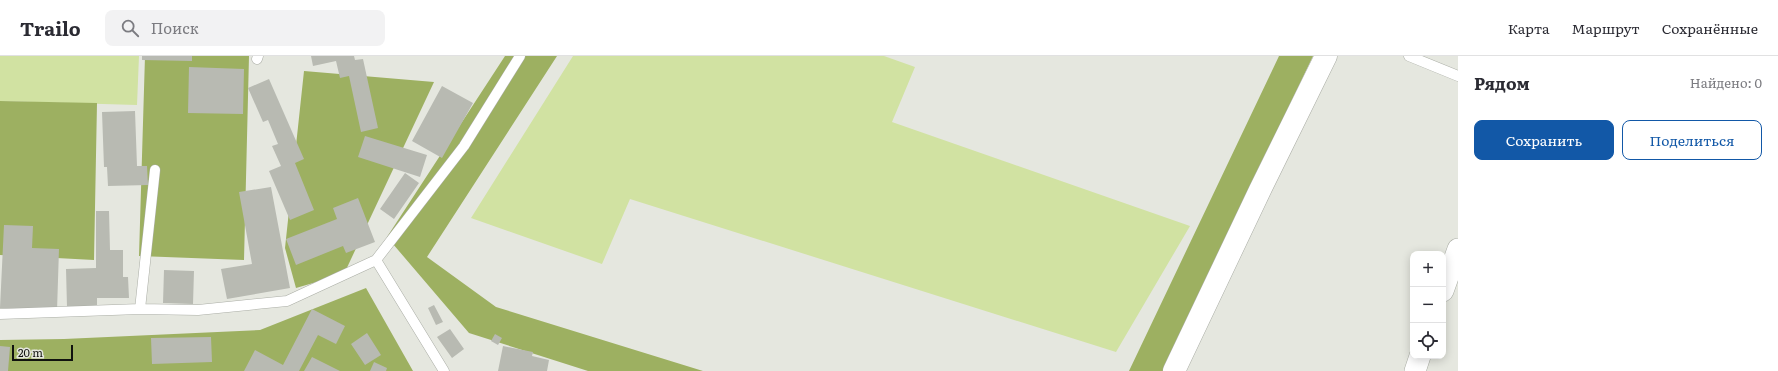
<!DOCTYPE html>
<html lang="ru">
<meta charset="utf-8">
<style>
body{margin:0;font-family:Literata,serif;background:#f2f2f3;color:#2b2b33}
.controls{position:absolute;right:12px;bottom:12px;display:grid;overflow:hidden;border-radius:8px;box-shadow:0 2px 10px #0003}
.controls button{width:36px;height:36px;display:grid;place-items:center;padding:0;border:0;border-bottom:1px solid #e1e1e2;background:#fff;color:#2b2b33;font:20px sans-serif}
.scale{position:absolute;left:12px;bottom:10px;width:61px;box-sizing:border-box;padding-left:4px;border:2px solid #11120f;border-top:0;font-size:11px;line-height:14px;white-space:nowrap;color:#11120f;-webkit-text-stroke:3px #e5e7df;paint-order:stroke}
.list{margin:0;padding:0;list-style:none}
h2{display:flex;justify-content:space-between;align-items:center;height:52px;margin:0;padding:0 16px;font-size:17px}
h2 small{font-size:13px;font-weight:400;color:#7c7c81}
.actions{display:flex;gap:8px;padding:12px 16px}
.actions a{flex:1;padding:9px 0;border:1px solid #1258a7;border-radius:8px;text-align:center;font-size:14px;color:#1258a7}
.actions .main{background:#1258a7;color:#fff}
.icon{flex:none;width:22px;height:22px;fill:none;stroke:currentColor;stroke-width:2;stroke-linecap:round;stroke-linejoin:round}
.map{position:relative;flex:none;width:1458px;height:315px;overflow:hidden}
header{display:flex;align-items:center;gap:24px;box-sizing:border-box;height:56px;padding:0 20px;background:#fff;border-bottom:1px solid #e1e1e2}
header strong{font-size:19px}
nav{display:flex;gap:22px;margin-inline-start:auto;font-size:14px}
.search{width:280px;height:36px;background:#f2f2f3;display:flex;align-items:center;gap:10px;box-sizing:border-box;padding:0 14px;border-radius:8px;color:#7c7c81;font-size:15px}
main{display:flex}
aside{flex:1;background:#fff}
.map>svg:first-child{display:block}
.green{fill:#d1e2a2}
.forest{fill:#9db061}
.building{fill:#b8bab2}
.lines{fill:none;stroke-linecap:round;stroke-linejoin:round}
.lane-casing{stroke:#aaada5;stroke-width:11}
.street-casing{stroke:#aaada5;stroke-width:22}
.secondary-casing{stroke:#aaada5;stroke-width:23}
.lane{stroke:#fff;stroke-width:10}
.street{stroke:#fff;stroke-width:21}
.secondary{stroke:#fff;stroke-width:22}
</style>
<header>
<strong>Trailo</strong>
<div class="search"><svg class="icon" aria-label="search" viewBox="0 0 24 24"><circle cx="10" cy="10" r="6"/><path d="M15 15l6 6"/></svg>Поиск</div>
<nav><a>Карта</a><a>Маршрут</a><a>Сохранённые</a></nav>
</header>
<main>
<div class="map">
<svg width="1458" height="315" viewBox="0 0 1458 315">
<rect width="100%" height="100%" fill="#e5e7df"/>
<!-- green -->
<path class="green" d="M0,0h139l-2,49 -137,-4z
M573,0h311l31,11 -23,55 298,104 -74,126 -486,-153 -28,65 -131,-46z"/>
<!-- forest -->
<path class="forest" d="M145,0h104l-5,204 -105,-4z
M505,0h52l-130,201 69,50 207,64h-115l-119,-38 -82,-96z
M1279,0h34l-150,315h-34z
M304,15l130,11 -90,192 -48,14 -11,-40z
M0,45l97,2 -3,157 -94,-5z
M366,232l47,83h-413v-31l64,-1 196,-9z"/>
<!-- building -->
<path class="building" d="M142,0h50v5l-50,-1z
M311,0h43l1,4 8,-1 15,69 -17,4 -12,-56 -9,2 -4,-17 -23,5z
M189,11l55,2 -1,45 -55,-1z
M269,23l35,80 -9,4 19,47 -24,10 -21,-49 12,-5 -9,-20 6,-2 -10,-24 -5,2 -15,-34z
M442,30l31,17 -31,55 -30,-17z
M135,55l2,55h10l1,19 -40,1 -1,-19h-3l-2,-55z
M365,80l62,19 -7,22 -62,-20z
M405,117l14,10 -25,36 -14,-10z
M271,131l19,101 -63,11 -6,-30 31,-5 -13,-72z
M358,142l17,44 -29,11 -3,-7 -47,19 -10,-26 51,-20 -4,-11z
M96,155h13l1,39h13v27h5l1,21h-32v9h-30l-1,-38 30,-1z
M4,169l29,1 -1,22 27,1 -2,62 -57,-3z
M164,214l30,1 -1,33 -30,-1z
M434,249l9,17 -7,3 -8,-17z
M312,253l33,17 -9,18 -18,-9 -19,36h-55l11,-21 28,15z
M450,273l14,20 -12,9 -15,-21z
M367,277l14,22 -16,10 -14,-21z
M495,278l7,4 -4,7 -7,-4z
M211,281l1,25 -60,2 -1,-26z
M0,290l10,1 -2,24h-8z
M503,290l30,6 -1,4 17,4 -2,11h-49z
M312,301l28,14h-36z
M374,306l13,6 -1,3h-16z"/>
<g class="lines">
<defs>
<path id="lane" d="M1409,0l49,20
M257,3l1,-3
M376,204l68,111
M140,253l15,-139
M0,258l140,-5 58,1 89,-9 89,-41 88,-114 56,-90"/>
<path id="street" d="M1443,235l15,-42
M1415,315l5,-15"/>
<path id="secondary" d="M1174,315l86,-181 66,-134"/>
</defs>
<!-- lane casing -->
<use href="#lane" class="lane-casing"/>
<!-- street casing -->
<use href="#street" class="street-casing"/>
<!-- secondary casing -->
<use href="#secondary" class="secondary-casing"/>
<!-- lane -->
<use href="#lane" class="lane"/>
<!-- street -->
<use href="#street" class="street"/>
<!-- secondary -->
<use href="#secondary" class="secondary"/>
</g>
</svg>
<div class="controls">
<button>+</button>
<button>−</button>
<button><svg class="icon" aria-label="locate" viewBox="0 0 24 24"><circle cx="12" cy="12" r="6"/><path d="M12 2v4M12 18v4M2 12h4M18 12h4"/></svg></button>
</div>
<div class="scale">20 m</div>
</div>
<aside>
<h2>Рядом<small>Найдено: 0</small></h2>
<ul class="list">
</ul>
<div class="actions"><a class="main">Сохранить</a><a>Поделиться</a></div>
</aside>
</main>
